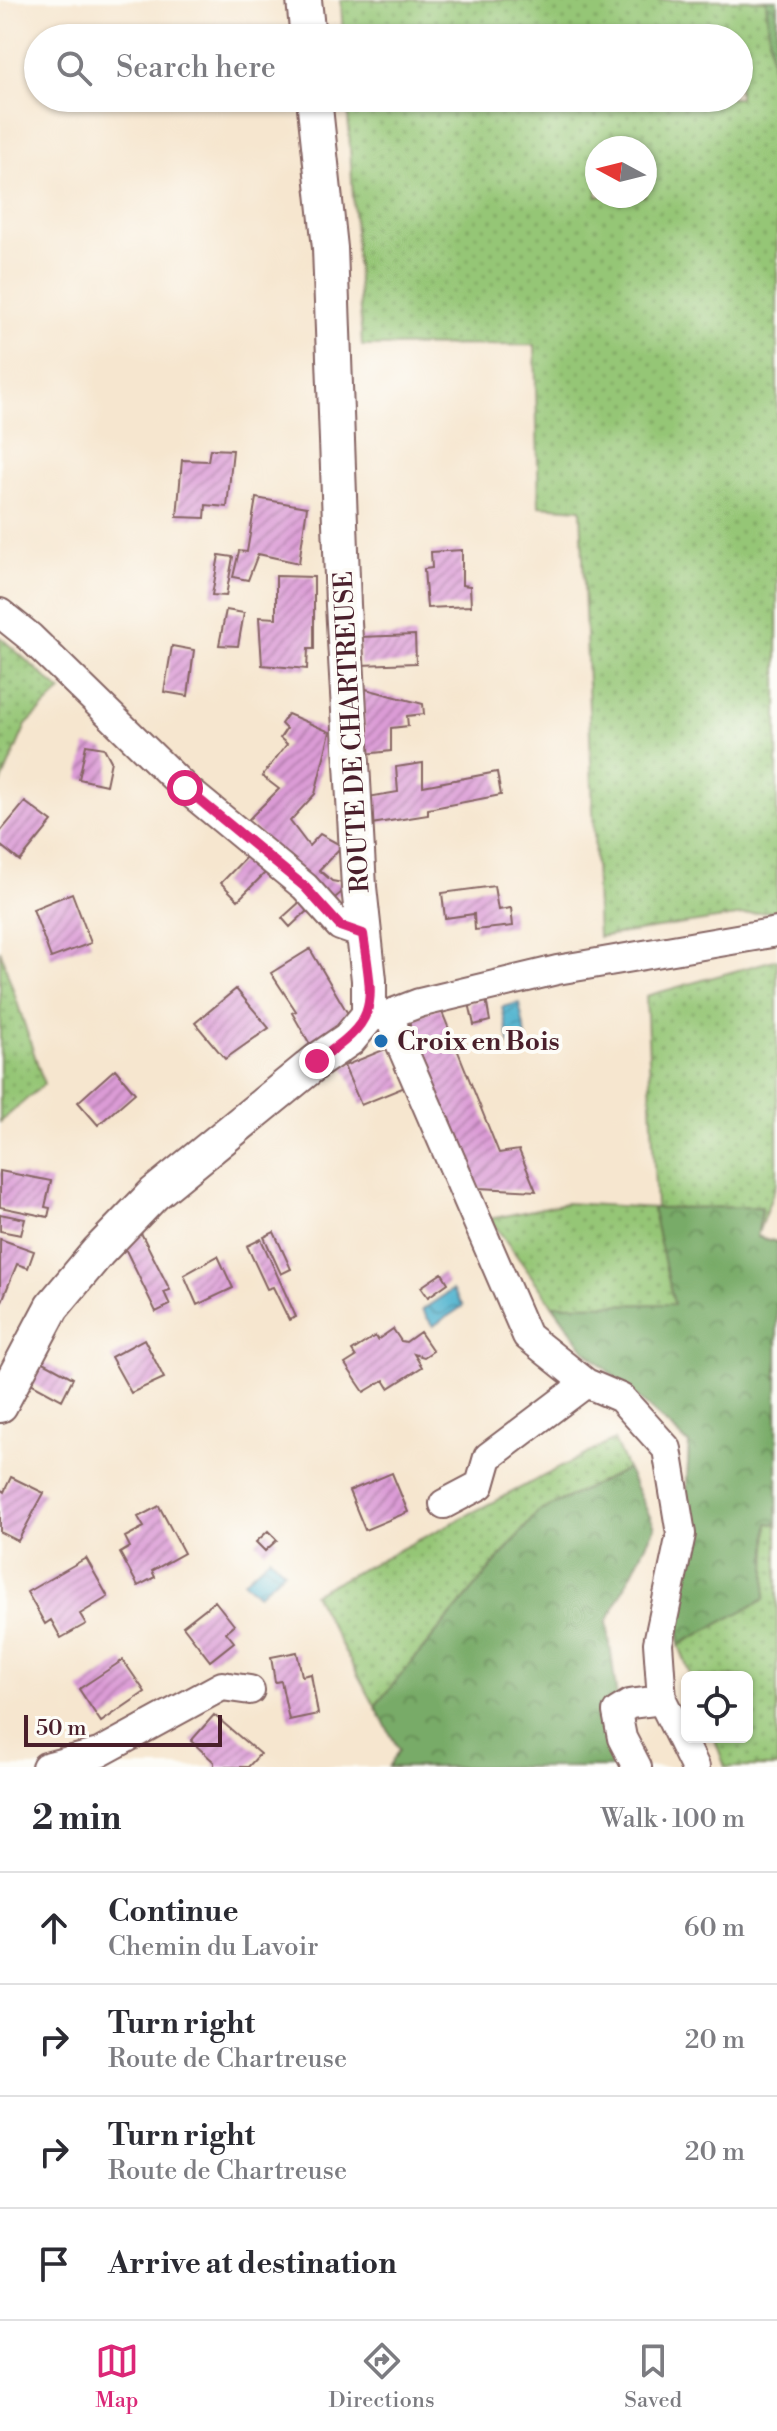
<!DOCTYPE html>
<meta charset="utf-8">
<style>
body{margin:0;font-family:"Libre Bodoni",serif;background:#f2f2f3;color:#2b2b33}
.controls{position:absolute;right:24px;bottom:24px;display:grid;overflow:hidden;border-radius:12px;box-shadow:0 2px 6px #0004}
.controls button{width:72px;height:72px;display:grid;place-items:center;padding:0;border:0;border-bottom:2px solid #e1e1e2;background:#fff;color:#2b2b33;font:40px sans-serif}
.compass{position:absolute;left:585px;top:136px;width:72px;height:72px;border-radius:50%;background:#fff;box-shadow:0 2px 6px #0004;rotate:277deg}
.scale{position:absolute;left:24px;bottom:20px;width:198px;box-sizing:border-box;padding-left:8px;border:4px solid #4a1f2b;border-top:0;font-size:22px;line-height:28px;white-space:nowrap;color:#4a1f2b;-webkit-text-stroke:6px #fdfcf7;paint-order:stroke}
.stop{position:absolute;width:24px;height:24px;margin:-18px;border:6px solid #db2777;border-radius:50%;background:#fff}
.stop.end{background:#db2777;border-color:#fff;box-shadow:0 2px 8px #0008}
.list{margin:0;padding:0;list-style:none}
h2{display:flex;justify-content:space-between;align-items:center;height:104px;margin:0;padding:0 32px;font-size:34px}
h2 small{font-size:26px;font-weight:400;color:#7c7c81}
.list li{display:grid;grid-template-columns:52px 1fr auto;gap:24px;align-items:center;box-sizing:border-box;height:112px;padding:0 32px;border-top:2px solid #e1e1e2}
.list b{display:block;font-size:30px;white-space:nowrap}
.list p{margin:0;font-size:26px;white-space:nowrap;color:#7c7c81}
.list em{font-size:26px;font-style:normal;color:#7c7c81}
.icon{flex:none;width:44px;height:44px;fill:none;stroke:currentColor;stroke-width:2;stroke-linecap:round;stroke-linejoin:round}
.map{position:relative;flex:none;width:777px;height:1767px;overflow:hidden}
.search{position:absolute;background:#fff;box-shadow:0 2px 6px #0004;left:24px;right:24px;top:24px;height:88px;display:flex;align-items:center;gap:20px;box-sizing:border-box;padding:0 28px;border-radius:44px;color:#7c7c81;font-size:30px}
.sheet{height:552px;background:#fff}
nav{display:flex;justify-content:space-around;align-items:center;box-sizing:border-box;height:112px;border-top:2px solid #e1e1e2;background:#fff;font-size:22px;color:#7c7c81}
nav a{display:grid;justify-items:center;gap:4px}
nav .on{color:#db2777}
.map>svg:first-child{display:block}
.grass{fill:url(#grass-dots);stroke:#707250;stroke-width:2;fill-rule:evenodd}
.forest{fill:url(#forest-crowns);stroke:#616549;stroke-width:2}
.water{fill:url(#water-waves);stroke:#4d697d;stroke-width:2}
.building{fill:url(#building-hatch)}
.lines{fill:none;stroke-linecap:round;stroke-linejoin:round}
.minor-casing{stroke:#866564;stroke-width:32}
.major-casing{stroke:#866564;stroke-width:38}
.minor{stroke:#fff;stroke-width:28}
.major{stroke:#fff;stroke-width:34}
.route{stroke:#db2777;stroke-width:10}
.poi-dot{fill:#1f6fb2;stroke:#fdfcf7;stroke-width:3}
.labels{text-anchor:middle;stroke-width:8;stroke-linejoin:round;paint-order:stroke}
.street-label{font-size:26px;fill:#4a1f2b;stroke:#fdfcf7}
.poi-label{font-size:26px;font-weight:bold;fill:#4a1f2b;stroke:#fdfcf7;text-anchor:start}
</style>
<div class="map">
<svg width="777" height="1767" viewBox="0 0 777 1767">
<defs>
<pattern id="grass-dots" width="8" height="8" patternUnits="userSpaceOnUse" patternTransform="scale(2)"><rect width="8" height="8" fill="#95c676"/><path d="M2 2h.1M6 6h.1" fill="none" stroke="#7ca061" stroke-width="1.8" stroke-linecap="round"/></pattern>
<pattern id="forest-crowns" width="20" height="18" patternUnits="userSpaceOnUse" patternTransform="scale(2)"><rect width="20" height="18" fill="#78ab67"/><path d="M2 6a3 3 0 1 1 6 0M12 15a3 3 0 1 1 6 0" fill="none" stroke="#648b55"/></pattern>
<pattern id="water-waves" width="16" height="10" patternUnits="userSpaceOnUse" patternTransform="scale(2)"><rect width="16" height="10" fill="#50b3cf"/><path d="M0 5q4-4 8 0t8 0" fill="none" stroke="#4491a8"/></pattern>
<pattern id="building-hatch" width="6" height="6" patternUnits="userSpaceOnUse" patternTransform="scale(2)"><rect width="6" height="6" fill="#db9bd6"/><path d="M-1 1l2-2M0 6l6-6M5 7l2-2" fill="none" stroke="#b47eae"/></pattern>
</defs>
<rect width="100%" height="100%" fill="#fdfcf7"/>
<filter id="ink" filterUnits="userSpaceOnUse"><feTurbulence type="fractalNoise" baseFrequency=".0125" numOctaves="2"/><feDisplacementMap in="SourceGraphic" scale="16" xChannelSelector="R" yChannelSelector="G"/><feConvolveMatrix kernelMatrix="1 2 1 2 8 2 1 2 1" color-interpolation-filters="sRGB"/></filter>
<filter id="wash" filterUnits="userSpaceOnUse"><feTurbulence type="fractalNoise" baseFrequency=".006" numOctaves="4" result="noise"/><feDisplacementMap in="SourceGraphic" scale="32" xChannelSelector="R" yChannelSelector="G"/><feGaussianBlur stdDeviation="1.8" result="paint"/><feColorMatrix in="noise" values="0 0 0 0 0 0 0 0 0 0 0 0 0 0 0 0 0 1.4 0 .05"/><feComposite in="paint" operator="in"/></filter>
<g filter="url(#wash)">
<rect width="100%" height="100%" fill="#f6e6cf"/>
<!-- grass -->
<path class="grass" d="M341,0h436v910l-179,27 -17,-428 -42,-3 -4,-161 -173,1 -15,-248h392v-60h-396zM597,148h48v48h-48z
M0,637l61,54 -35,34 -26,61z
M0,950l44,134 -44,38z
M777,959v223l-20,54 20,6v525h-52l-11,-30h33v-60h-56l-12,-32 10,-201 -103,-93 -96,-132 76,-16 90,5 -10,-212z
M614,1440l13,29 -89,43 -163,194 -62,-112z"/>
<!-- forest -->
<path class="forest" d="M766,0h11v120l-1,-1z
M762,1207l-5,30 20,5v282l-9,-1 -3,76 -86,46 10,-201 -103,-93 -33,-46 121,-1 -22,-96z
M627,1469l28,58 -48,95 19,145h-238l11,-17 -24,-44 163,-194z"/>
<!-- water -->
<path class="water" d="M519,1003l8,39 -17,3 -8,-38z
M452,1290l11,16 -30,20 -11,-16z
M270,1557l14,14 -26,24 -14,-14z"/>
<g id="blocks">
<!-- building -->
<path class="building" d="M210,449l23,1 -6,57 -21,-2 -1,13 -28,-1 5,-57 26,1z
M256,498l51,9 -8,56 -41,-9 -10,26 -15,-3 6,-26 8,1z
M462,550v35l8,1 1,20 -44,2 -3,-39 8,-1 -1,-16z
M219,555l14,2 -7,39 -14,-1z
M276,576l38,1v72h-6l-1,20 -45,-4 -3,-48 17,1z
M226,610l18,3 -6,33 -19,-1z
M415,635l1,28 -56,2 -1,-28z
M172,646l22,4 -6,46 -24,-4z
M362,688l61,16 1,10 -17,2 1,10 -17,2v23l-26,3z
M288,714l42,18 -15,62 -25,27 19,25 11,-12 22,12 -23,24 13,11 11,2 -1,9 -13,11 -82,-82 32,-32 -17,-13 25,-32 -7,-6 6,-9 -5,-5z
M86,745l18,3 7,13 -5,24 -27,-6z
M423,763v23l74,-14 4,23 -73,14v6l-57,9 -3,-27 30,-5 -2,-25z
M25,802l27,20 -32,39 -20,-16v-13z
M248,855l18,17 -28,28 -17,-17z
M494,886l4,24 13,-2 2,18 -38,4 -1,-16 -29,4 -3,-25z
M72,893l19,50 -40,15 -18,-49z
M301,901l8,8 -19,18 -8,-9z
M310,949l41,70 -40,27 -19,-33 4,-2 -25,-38z
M236,989l33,39 -44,31 -30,-36z
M486,999l4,22 -16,4 -5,-22z
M440,1007l59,146 20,-3 17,41 -58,-3 -68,-159v-10z
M388,1048l17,39 -44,18 -17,-39z
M115,1069l20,24 -37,32 -20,-23z
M0,1171l51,10 -6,26 5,1 -2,9 -48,-10z
M0,1214l25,5 -4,16 -21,-4z
M138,1227l32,63 -6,2 6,13 -14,7 -35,-72z
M274,1232l17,37 -10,5 -17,-37z
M0,1239l34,12 -6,17 -11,-4 -17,42z
M261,1239l35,78 -7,3 -16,-33 -6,2 -20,-43z
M218,1256l15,32 -36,17 -13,-30z
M442,1273l6,10 -20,14 -7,-10z
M393,1329l8,12 5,1 14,-10 13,19 -9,6 -10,-3 8,13 -33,21 -5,-8 -20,12 -19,-28 11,-7 -4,-6 23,-15 2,4z
M144,1339l20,39 -33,15 -20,-36z
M38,1359l35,19 -11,22 -35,-19z
M392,1473l16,39 -43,18 -16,-39z
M11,1477l33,16 -26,48 -18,-9v-43l4,3z
M159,1506l25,47 -32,18 3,6 -17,9 -18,-33 10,-6 -5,-10 19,-10 -6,-10z
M268,1531l9,9 -12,11 -9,-9z
M86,1558l22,39 -28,17 6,10 -25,14 -10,-18 -6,4 -18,-32z
M215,1601l19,24 -8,7 8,10 -24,19 -27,-35z
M297,1652l5,24 9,-2 7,40 -29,6 -8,-39 -6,1 -4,-25z
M123,1660l22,32 -44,30 -22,-33z
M214,1715l46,39 -12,13h-34v-5l-23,-21z"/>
</g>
</g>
<g filter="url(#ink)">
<use href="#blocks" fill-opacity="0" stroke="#866564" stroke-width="2"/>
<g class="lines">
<defs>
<path id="minor" d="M0,613l30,24 155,151 120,99 35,39 23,8
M391,1014l3,15 133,307 59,47 35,15 46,51 14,85 -23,109 4,57 33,67
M376,1016h9l34,-13 138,-33 220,-38
M444,1504l36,-19 8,-28 98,-74
M46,1767l53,-14 123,-67 28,4
M637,1767l-15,-29 -5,-26 13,-8 32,-4"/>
<path id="major" d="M304,0l4,38
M0,1405l52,-98 46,-55 56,-58 163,-133 32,-22 20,-24v-35l-10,-93 -16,-282 -13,-357 -16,-150"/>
</defs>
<!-- minor casing -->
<use href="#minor" class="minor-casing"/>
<!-- major casing -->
<use href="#major" class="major-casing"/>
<!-- minor -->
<use href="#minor" class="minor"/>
<!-- major -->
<use href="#major" class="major"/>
</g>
</g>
<g class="lines" filter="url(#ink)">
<!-- route -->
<path class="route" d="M185,788l120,99 35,39 23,8c10,72 18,84 -46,127"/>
</g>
<!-- markers -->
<circle class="poi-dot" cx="381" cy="1041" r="8"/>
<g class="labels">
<!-- street labels -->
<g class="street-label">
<text transform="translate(351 732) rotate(-93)" y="9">ROUTE DE CHARTREUSE</text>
</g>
<!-- poi labels -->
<g class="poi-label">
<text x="397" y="1050">Croix en Bois</text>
</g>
</g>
</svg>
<div class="controls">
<button><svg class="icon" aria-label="locate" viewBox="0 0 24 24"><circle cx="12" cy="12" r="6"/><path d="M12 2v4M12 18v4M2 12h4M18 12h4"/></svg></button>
</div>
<svg class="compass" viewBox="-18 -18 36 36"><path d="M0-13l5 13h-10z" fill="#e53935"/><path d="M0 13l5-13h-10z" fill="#7c7c81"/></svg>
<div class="scale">50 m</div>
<div class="stop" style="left:185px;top:788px"></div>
<div class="stop end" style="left:317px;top:1061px"></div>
<div class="search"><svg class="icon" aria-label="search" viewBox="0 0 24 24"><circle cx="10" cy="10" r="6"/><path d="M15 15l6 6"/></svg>Search here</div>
</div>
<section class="sheet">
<h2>2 min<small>Walk · 100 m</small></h2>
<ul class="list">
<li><svg class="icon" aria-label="ahead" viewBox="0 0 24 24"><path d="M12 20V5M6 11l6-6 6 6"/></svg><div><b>Continue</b><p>Chemin du Lavoir</p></div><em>60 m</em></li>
<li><svg class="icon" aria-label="right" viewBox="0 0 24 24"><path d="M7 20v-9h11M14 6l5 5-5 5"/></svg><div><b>Turn right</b><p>Route de Chartreuse</p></div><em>20 m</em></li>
<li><svg class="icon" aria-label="right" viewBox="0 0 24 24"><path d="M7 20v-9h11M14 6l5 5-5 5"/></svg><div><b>Turn right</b><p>Route de Chartreuse</p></div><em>20 m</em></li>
<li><svg class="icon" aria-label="arrive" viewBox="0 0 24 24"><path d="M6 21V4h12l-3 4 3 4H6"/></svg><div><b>Arrive at destination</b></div></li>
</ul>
</section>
<nav>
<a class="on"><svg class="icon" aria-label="map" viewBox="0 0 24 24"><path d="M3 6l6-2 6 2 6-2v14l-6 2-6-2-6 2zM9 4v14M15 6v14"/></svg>Map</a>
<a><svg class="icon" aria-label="directions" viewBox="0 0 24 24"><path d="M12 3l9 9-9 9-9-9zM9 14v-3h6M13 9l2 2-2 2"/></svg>Directions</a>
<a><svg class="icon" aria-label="saved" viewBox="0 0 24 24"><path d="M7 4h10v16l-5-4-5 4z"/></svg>Saved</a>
</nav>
